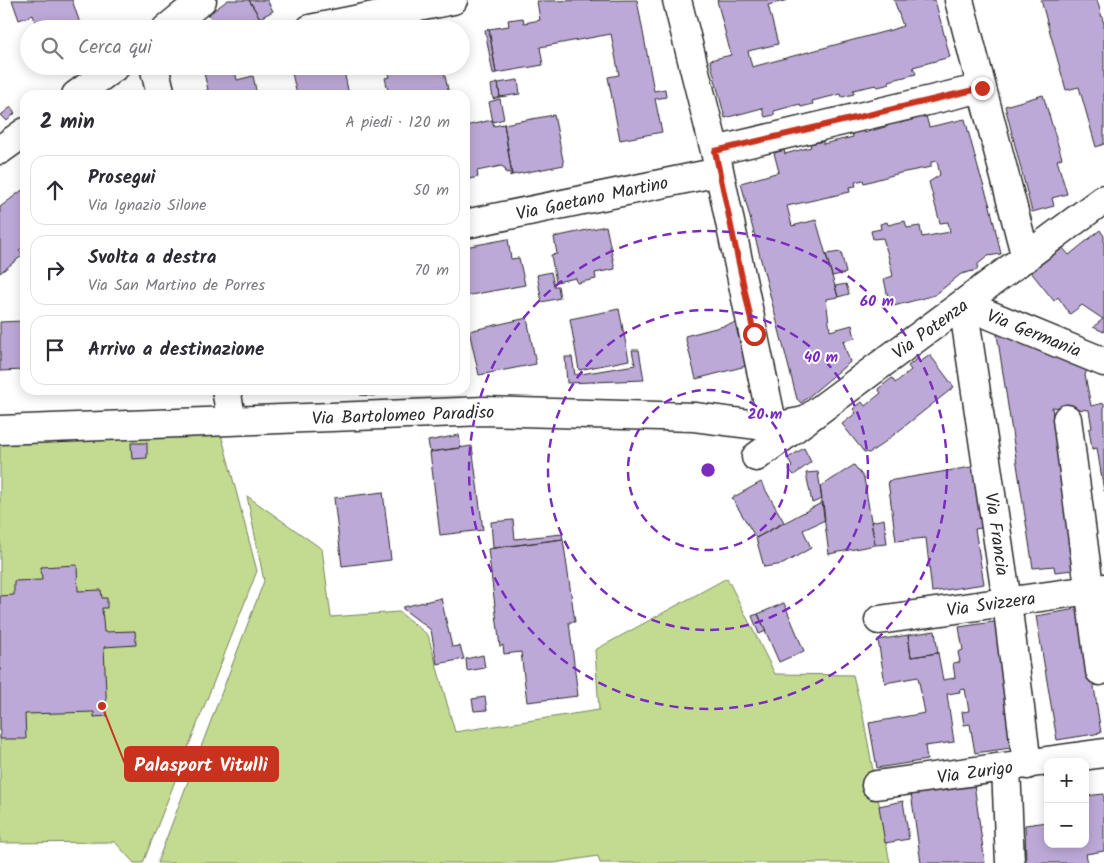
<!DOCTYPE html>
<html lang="it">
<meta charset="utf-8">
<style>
body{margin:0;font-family:Kalam,sans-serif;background:#f7f7f7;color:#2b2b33}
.controls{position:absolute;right:15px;bottom:15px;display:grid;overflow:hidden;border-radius:10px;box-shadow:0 2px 12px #0003}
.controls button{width:45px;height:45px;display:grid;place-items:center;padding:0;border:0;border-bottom:1px solid #e1e1e2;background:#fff;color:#2b2b33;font:25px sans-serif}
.stop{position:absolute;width:15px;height:15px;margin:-11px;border:4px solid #c8321e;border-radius:50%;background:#fff}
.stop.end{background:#c8321e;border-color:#fff;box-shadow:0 1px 5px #0008}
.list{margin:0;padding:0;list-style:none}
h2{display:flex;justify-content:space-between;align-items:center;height:65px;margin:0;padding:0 20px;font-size:21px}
h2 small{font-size:16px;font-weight:400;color:#7c7c81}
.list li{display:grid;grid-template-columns:32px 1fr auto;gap:15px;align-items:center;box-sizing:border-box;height:70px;margin:0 10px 10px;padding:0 10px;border:1px solid #e1e1e2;border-radius:15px}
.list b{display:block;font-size:19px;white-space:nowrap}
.list p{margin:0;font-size:16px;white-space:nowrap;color:#7c7c81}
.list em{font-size:16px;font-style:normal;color:#7c7c81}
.icon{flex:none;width:28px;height:28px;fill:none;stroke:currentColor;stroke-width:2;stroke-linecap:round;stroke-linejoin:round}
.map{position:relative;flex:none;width:1104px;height:863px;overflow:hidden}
.search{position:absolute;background:#fff;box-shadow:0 2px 12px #0003;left:20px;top:20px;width:450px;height:55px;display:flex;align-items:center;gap:12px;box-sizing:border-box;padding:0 18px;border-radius:28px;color:#7c7c81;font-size:19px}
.panel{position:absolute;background:#fff;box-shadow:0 2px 12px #0003;left:20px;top:90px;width:450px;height:305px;border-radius:15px}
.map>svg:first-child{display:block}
.green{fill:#c3db91;stroke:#77835e}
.building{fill:#bda9d8;stroke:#2b2b2b}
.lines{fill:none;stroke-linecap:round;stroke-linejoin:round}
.minor-casing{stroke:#2b2b2b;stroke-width:31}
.minor{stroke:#fff;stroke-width:28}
.route{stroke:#c8321e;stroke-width:6}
.ring{fill:none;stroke:#7b2cbf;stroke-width:2.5;stroke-dasharray:9 6}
.labels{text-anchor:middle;stroke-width:4;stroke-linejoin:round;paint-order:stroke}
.street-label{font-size:18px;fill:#2b2b2b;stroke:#fff}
.centre{fill:#7b2cbf;stroke:#fff;stroke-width:2.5}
.ring-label{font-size:15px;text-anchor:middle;font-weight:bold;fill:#7b2cbf;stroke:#fff;stroke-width:4;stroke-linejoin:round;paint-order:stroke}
.leader{fill:none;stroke:#c8321e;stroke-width:2}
.callout-dot{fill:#c8321e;stroke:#fff;stroke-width:2}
.callout{fill:#c8321e;stroke:#c8321e;stroke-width:2}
.callout-label{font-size:19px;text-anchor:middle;font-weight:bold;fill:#fff}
</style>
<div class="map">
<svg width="1104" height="863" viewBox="0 0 1104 863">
<rect width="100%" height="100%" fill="#fff"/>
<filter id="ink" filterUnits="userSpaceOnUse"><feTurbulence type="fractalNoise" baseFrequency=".02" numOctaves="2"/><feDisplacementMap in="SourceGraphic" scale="10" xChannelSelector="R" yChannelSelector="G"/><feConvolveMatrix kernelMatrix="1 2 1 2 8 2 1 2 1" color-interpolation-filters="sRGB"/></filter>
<g filter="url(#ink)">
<!-- green -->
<path class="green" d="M220,430l37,141 -114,292h-9l-19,-21 -115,1v-400z
M247,496l75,53 9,68 68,-5 29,23 27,97 144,-22 -4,-60 132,-72 48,96 78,1 10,41 27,147h-290l-2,-7 -44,7h-397l107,-282z"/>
<!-- building -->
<path class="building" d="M12,0h60l10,29h-44l-5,-14 -14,5z
M228,0h21l11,18 -44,9 -7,-13z
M249,0h18l6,11 -13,7z
M637,0l17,91 11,-2 1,8 -11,2 7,33 -42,8 -12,-63 11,-2 -8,-41 -71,13 3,18 -47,8 -7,-44 20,-3 -1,-6 15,-2 1,5 16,-3 -3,-19z
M717,0h71l-20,5 10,39 -30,7 4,16 139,-37 12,-4 -9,-26h41l15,57 -37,10 3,7 -27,7 1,3 -12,3 -2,-2 -23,5 1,4 -12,3 -1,-3 -29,7 1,3 -12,3 -1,-3 -26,7v4l-9,2 -3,-9 -37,10 -15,-58 21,-5z
M1041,0h56l7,24v120l-8,3 -17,-60 -13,3z
M489,29l7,44 -3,1 -8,-44z
M234,66l3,14 16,-4 4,19h-56v-3l7,-2 -4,-17z
M325,66h18l6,29h-52l-5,-22z
M387,66h50l2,7 5,-1 5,22 -27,1 -1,-6 -25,6h-7l-4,-17 5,-1z
M518,80l2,14 -20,3 -2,-14z
M498,83l2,14 -7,2 -2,-14z
M1043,95l19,63 -5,2 10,34 -15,4 2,8 -22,6 -27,-106z
M500,99l4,20 -11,3 -4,-20z
M11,107l4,6 -8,8 -6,-6z
M554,115l10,50 -52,10 -8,-51z
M926,116l3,11 36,-8 13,49 12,38 11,48 -13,2 -10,8 -1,6 -16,4 -26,21 -45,12 -6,-28 9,-3 -5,-21 -5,-17 -10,1 -2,-8 10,-2 -1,-5 7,-2 1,3 17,-4 2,7 13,-2 2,11 28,-5 -2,-10 -8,1 -11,-41 11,-7 -3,-14 -6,1v5l-31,6 -36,10 -1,-3 -8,2 1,4 -7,1 1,5 -63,14 5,20 24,-6 22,77 -12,2 4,32 22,-6 3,13 -12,3 7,21 -49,41 -4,-4 -56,-216 38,-11 -5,-19 10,-3 1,4 26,-7 -1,-3 13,-3v3l30,-7 -1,-4 11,-3 1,3 24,-7 -1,-3 12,-3 1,3z
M492,120l2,6 10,-2 8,51 -2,1v-4l-4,1 -1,-5 -4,-2 -24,5 1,6 -13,3v-54z
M25,188v58l-6,4 4,5 -23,18v-66z
M606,226l9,43 -20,4 1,6 -19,4 -1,-5 -20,4 -5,-27 6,-1 -3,-17z
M1100,230l4,6v96l-11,-5 10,-8 -21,-14 -12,9 -12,-17 -4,4 -24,-30 32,-24 7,8z
M508,239l3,20 8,-1 6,27 -60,11v-49z
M841,252l5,21 -14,3 -6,-22z
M551,272l3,14h4l2,12 -18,4 -5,-27z
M846,284l3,10 -11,3 -3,-11z
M619,309l10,51 -50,10 -9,-51z
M527,318l9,46 -57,11 -10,-44z
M23,321v7h2v42l-25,1v-49z
M735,323l11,43 -50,13 -11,-43z
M996,328l94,35 -5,12 6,31 13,-3v88l-7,-43 -5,1 -3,-20 3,-1 -3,-18 -37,-3 21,163 -18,2 -1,-6 -21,2z
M632,350h7l5,30 -77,3 -2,-26h7l3,18 60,-10z
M930,355l24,32 -73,58 -12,8 -5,-1 -22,-28 14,-11 -3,-4 9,-7 3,4 16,-13 -3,-4 14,-11 3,5 16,-13 -3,-4 9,-7 3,3z
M360,390h15v6l-15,-1z
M459,435l2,13 -31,4 -2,-11z
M131,443h16v15l-15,1z
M472,446l11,84 -43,5 -10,-83z
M804,448l7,14 -17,13 -5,-5 3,-3 -4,-9z
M854,465l10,13 11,67 -46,9 -9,-67z
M977,466l10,61 -12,2 9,55 -52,8 -6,-54 -30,3 -8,-60z
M818,472l4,27 -10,4 -6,-30z
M761,482l23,40 -28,16 -24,-40z
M383,492l8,68 -49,6 -8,-68z
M823,502l2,18 -22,10 8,18 -28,16 -19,3 -8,-29z
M884,519l3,25 -12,1 -4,-23z
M513,520l2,19 47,-5 1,5 -70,9 -2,-26z
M563,539l12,83h-6l9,74 -51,6 -6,-50 -17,2 -1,-9 -3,2 -12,-98z
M77,565l1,26 23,-1 1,8h5v10h-5l2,24 31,-1 1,14 -32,2 3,69 -13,1v-5l-69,2 1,25h-26v-143l14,-1v-14l28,-1 -1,-13z
M441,598l11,49 8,-1 4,13 -27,5 -6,-34 -28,-21v-2z
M784,603l20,48 -25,11 -21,-48z
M1082,608l19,125 -44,7 -21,-124z
M758,614l8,17 -7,3 -7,-18z
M1000,621l18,126 -43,6 -5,-29 -6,1 -2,-13 7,-1 -4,-22 -6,1 1,2 -13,2 7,48 -29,4 2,14 -50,8 -8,-45 56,-10 -7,-36 -33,6 -7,-43 30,-5 3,22 27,-4 5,27 12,-2 -2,-15 7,-1 -2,-10 5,-2 -4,-23z
M935,631l3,22 -27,4 -3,-22z
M483,655l2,13 -18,3 -1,-12z
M485,697l2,13 -13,1 -2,-12z
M974,784l11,79h-64l-10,-70z
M1104,794v57l-18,3 2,9h-62l-1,-38 23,-3v22h37v-48z
M903,801l6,38 -24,4 -6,-37z"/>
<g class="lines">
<defs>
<path id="minor" d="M677,0l38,151 58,276
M959,0l67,258
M166,29l36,-29
M310,29l143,-29
M154,66l7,29
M76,95l40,-29
M0,150l25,-18
M715,151l267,-63
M465,224l254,-52
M963,304l44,298 20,163
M963,304l141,58
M226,390l6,31
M1067,419l33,252
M0,430l485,-19 209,6 79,10 32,-6
M756,457l348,-258
M879,620l225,-32
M1006,767l4,96
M876,785l228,-32"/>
</defs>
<!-- minor casing -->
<use href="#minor" class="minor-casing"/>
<!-- minor -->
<use href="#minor" class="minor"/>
</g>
</g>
<g class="lines" filter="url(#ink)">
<!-- route -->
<path class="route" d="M754,334l-39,-183 267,-63"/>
</g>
<!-- distance rings -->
<g class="ring">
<circle cx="708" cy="470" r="80"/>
<circle cx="708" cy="470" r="160"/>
<circle cx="708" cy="470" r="239"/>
</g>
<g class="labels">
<!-- street labels -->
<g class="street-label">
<text transform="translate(592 198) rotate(-12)" y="6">Via Gaetano Martino</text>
<text transform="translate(930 329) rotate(-36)" y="6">Via Potenza</text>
<text transform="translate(1034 333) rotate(22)" y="6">Via Germania</text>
<text transform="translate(403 415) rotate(-2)" y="6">Via Bartolomeo Paradiso</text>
<text transform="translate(997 534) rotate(82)" y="6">Via Francia</text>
<text transform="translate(991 604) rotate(-8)" y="6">Via Svizzera</text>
<text transform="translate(975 772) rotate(-8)" y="6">Via Zurigo</text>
</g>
</g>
<circle cx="708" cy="470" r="8" class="centre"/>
<g class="ring-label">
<text x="877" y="306">60 m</text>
<text x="821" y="362">40 m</text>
<text x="765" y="419">20 m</text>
</g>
<!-- callouts -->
<path class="leader" d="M102 706L125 764"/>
<circle class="callout-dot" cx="102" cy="706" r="5"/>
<rect class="callout" x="125" y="747" width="153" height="34" rx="5"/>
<g class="callout-label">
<text x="201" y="771">Palasport Vitulli</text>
</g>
</svg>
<div class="controls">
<button>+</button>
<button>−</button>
</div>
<div class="stop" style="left:754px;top:334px"></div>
<div class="stop end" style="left:982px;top:88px"></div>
<div class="search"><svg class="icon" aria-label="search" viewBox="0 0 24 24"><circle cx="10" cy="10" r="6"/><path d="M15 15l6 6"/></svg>Cerca qui</div>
<section class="panel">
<h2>2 min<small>A piedi · 120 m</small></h2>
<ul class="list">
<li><svg class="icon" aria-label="ahead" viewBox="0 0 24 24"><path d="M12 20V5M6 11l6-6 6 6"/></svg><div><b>Prosegui</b><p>Via Ignazio Silone</p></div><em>50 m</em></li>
<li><svg class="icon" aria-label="right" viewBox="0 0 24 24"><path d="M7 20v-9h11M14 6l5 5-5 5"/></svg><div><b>Svolta a destra</b><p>Via San Martino de Porres</p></div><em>70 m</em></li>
<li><svg class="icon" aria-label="arrive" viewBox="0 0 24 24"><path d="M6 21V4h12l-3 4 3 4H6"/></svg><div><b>Arrivo a destinazione</b></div></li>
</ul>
</section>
</div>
